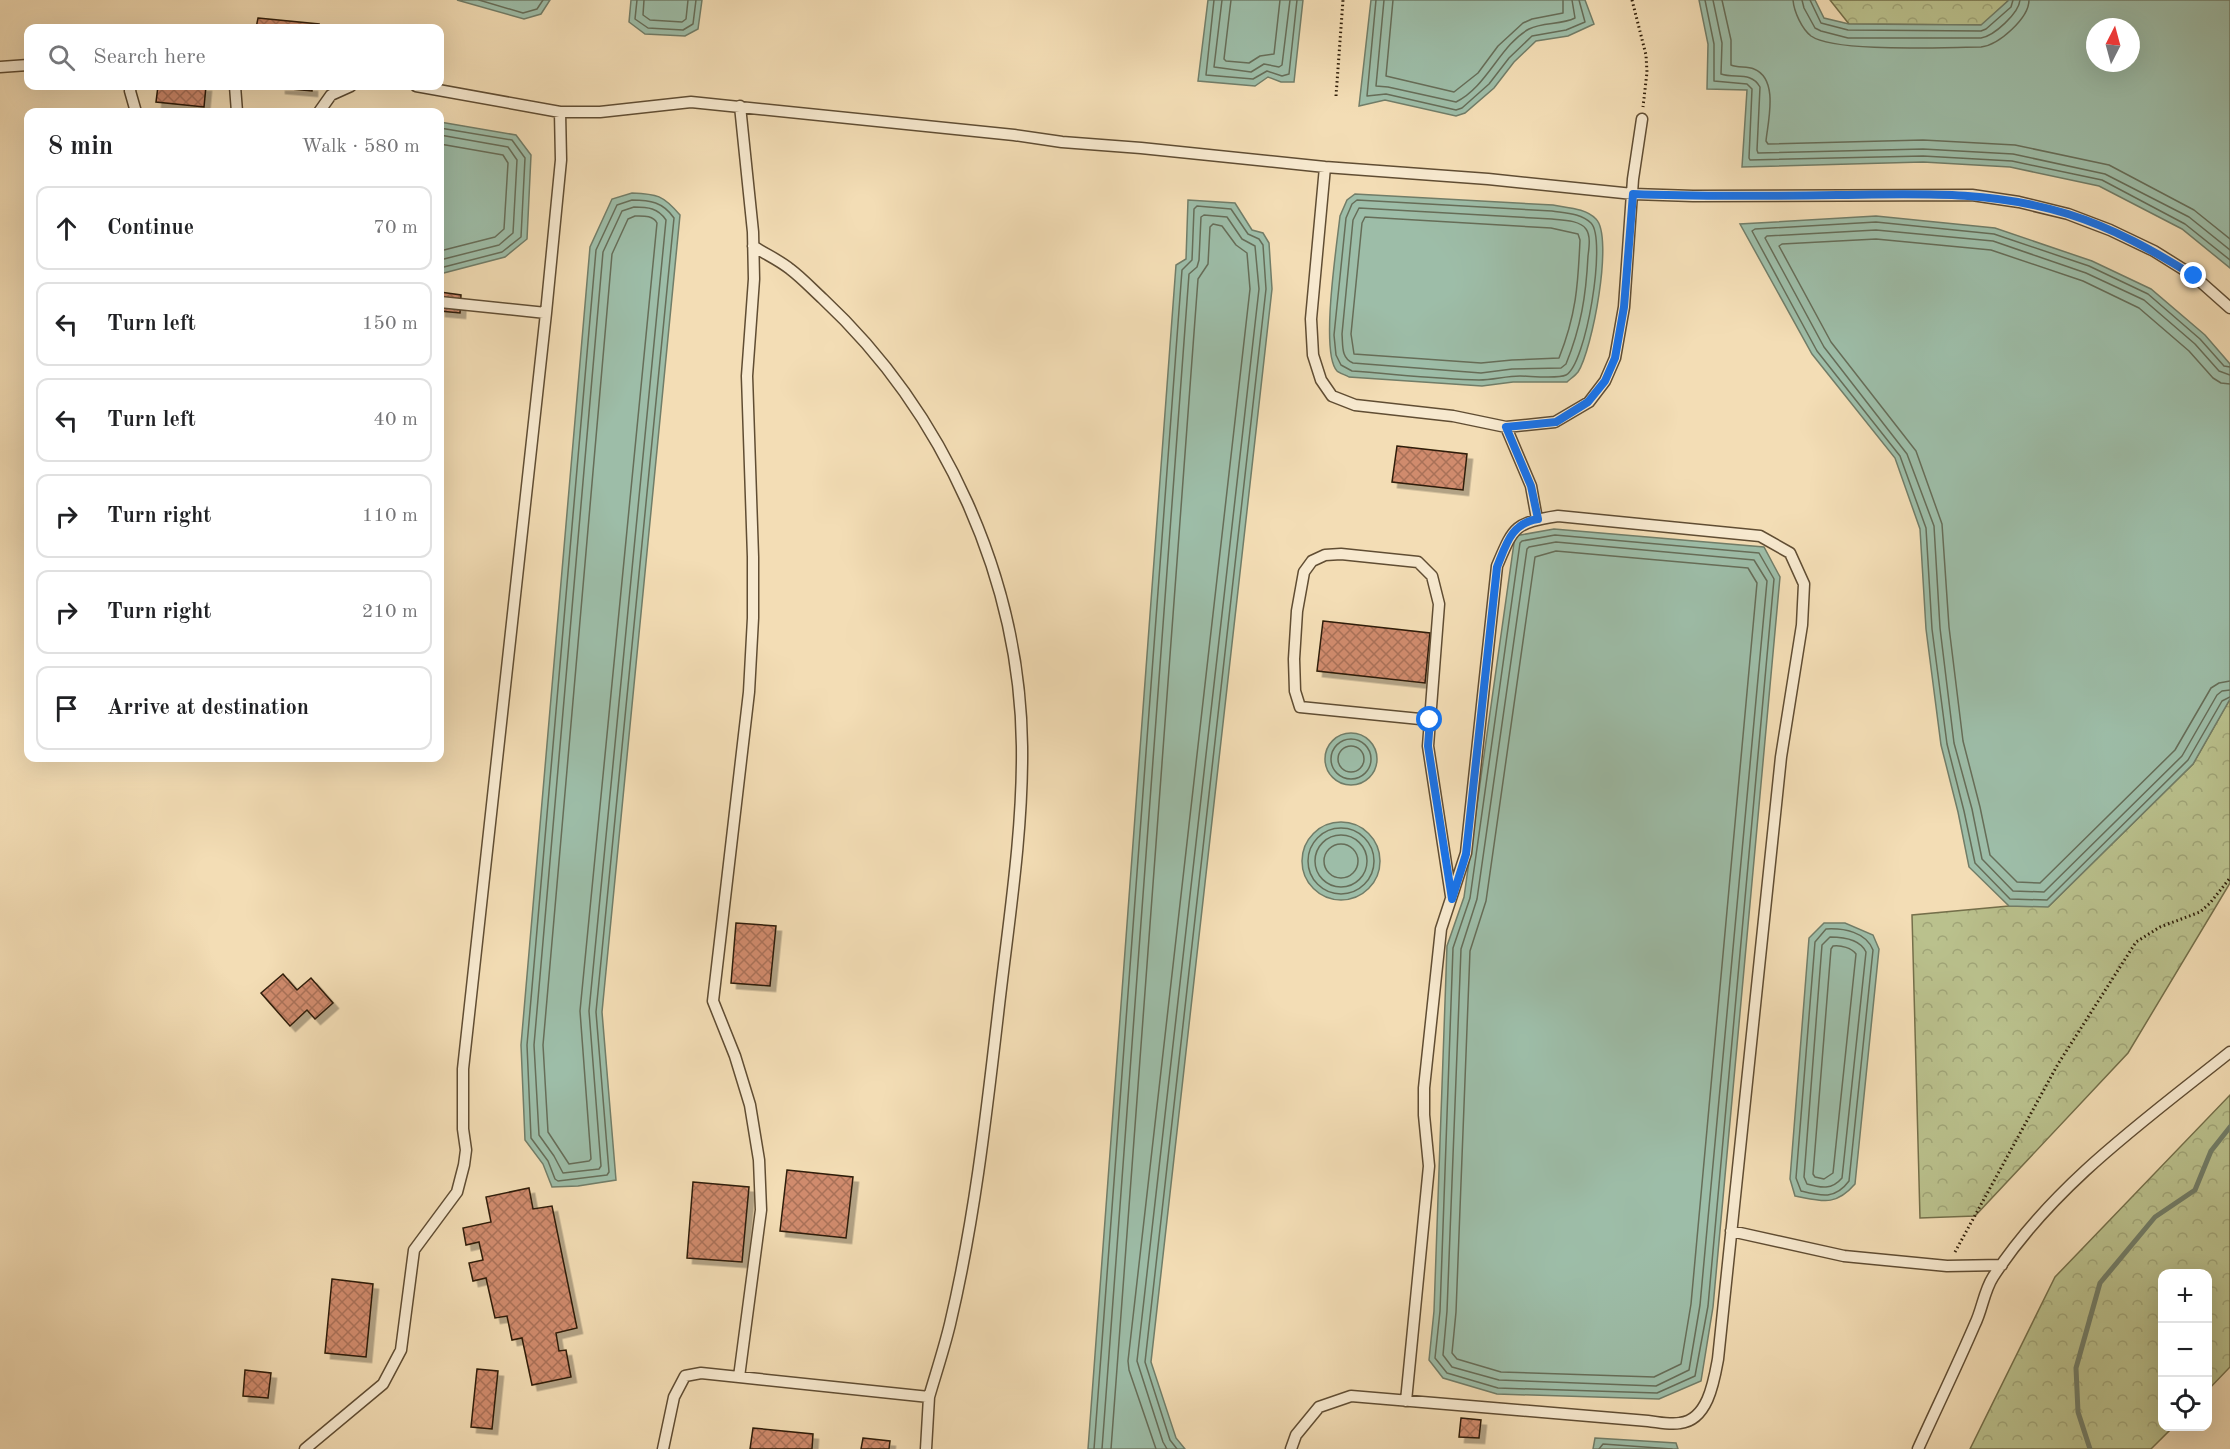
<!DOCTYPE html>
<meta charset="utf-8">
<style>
body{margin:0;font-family:"Old Standard TT",serif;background:#f2f2f2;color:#202124}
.controls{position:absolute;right:18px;bottom:18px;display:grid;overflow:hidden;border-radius:12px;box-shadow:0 6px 24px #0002}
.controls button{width:54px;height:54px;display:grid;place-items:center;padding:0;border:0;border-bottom:2px solid #e0e0e0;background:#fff;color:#202124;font:30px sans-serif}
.compass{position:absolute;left:2086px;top:18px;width:54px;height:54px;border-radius:50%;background:#fff;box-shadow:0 6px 24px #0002;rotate:6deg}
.stop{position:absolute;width:18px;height:18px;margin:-14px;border:4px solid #1a73e8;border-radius:50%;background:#fff}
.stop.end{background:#1a73e8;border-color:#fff;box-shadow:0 2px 6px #0008}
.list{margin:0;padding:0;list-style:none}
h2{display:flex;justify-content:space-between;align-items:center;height:78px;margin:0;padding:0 24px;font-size:26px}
h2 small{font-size:20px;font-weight:400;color:#757577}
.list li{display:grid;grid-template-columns:39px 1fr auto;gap:18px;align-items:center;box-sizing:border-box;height:84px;margin:0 12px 12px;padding:0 12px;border:2px solid #e0e0e0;border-radius:12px}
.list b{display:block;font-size:22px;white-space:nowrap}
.list em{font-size:20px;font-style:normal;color:#757577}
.icon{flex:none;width:33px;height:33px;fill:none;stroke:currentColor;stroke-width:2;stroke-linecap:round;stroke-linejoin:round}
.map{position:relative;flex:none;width:2230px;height:1449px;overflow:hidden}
.search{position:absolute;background:#fff;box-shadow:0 6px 24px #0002;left:24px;top:24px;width:420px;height:66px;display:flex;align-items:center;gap:15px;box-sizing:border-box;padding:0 21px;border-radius:12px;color:#757577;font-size:22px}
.panel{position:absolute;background:#fff;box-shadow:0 6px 24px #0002;left:24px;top:108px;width:420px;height:654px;border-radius:12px}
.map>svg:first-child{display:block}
.forest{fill:url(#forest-crowns);stroke:#746f4a;stroke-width:1.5}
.water{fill:#9dbda8;stroke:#717d68;stroke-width:1.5;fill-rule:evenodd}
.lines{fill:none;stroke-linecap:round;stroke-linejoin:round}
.shore{stroke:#666d58;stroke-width:1.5}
.stream{stroke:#717d68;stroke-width:5}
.building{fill:url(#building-cross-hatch);stroke:#2f1d08;stroke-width:1.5;filter:url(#shadow)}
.lane-casing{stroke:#604d33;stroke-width:13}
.path{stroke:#2f1d08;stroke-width:3;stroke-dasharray:1.5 3;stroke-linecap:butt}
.lane{stroke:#f7e9cf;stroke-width:10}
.route{stroke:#1a73e8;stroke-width:8}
</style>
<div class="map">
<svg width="2230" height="1449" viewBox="0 0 2230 1449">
<defs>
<pattern id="forest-crowns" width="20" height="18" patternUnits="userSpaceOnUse" patternTransform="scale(1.5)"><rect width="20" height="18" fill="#bac18d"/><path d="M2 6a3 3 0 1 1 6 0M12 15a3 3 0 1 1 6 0" fill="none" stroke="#a0a578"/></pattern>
<pattern id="building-cross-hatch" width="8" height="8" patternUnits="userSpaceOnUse" patternTransform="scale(1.5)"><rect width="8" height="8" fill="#d08b6d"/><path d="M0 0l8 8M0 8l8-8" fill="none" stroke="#a97158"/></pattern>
<filter id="shadow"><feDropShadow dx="5.5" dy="5.5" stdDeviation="0" flood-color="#0004"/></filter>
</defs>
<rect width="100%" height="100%" fill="#f3ddb5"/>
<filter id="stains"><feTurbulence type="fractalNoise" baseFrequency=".00333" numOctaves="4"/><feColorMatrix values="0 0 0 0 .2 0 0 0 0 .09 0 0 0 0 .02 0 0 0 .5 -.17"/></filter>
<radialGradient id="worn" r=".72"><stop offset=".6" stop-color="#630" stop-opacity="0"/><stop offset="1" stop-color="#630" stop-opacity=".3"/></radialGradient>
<!-- forest -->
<path class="forest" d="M1830,0h179l-27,25 -133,-1z
M2230,699v184l-102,170 -153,163 -55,2 -8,-303 97,-9h40l144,-142z
M2230,1095v272l-22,23v-116h-46v152l11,1 -22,22h-181l85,-172z"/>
<!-- water -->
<path class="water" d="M457,0h93l-9,14 -17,5z
M631,0h71l-4,29 -13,7 -40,-2 -16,-12z
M1208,0h95l-9,82h-13l-13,-5 -13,9 -57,-5z
M1371,0h214l9,24 -26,12 -32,5 -22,21 -20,26 -29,25 -9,3 -71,-16 -26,6z
M1699,0h116l9,18 25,6 132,1 28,-25h221v268l-48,-39 -83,-43 -89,-19 -87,-5 -181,5 5,-77 -40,-1 1,-45zM2095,27h36v36h-36z
M440,122l76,13 15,20 -4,84 -22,18 -65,17z
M632,193c25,1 31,2 48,22l-78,797 14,168 -38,6 -26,1 -9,-23 -18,-24 -4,-95 69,-798 22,-48z
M1355,194l198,11c15,3 32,3 43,14 18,18 -4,132 -18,153 -3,4 -8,7 -11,10h-54l-31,4 -133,-9c-3,-2 -10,-4 -12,-6 -17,-18 0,-127 3,-155l7,-16z
M1188,200l47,3 17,27 11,3 6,10 3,46 -121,1073 25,76 9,11h-97l88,-1184 10,-6z
M1876,216l119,12 97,33 59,28 54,46 25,29v335l-37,65 -145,143 -39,-1 -40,-39 -11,-55 -17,-67 -15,-116 -6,-100 -25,-71 -83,-104 -72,-130z
M1554,529l210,18 16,30 -67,730 -12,74 -42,18 -162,-5 -54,-16 -14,-18 5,-49 13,-365 17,-49 51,-361z
M1325 759a26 26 0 1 1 52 0a26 26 0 1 1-52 0Z
M1302 861a39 39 0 1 1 78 0a39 39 0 1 1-78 0Z
M1824,923h21l28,12 6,14 -24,235c-20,23 -33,17 -60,12l-5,-17 19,-241z
M1595,1438l81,5 2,6h-85z"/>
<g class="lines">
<!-- shore -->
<path class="shore" d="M479,0l44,13 14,-4 6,-9
M637,0l-2,19 13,9 35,2 10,-6 3,-24
M644,0l-1,15 7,5 32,2 4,-3 2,-19
M1214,0l-8,75 47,4 14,-8 15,5 7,-2 8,-74
M1222,0l-8,67 37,5 13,-8 15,3 3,-2 8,-65
M1231,0l-7,59 2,2 23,2 11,-7 14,-2 6,-54
M1376,0l-9,96 19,-2 70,16 6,-2 27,-24 20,-26 23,-22 34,-6 19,-8 -6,-22
M1384,0l-8,86 12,1 68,15c31,-15 44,-57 73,-73 14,-7 32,-4 46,-11l-3,-18
M1393,0l-7,76 68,16 24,-19 20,-27 25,-23 9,-4 31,-6v-13
M1705,0l9,44v37l33,3 5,5 -3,69 1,2 173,-4 89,5 90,19 83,44 45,36
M1713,0l9,43 -1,31c14,5 30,-3 39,13l-3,63 1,3 165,-4 90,5 92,20 84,43 41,33
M1722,0l9,40v25c7,3 16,1 23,4 25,10 14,52 12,72l2,3 155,-4 92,5 94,20 85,45 36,29
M1793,0c1,12 9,29 18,36 24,17 136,11 170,11 18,-2 48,-29 48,-47
M1802,0l2,8 11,20 6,3 27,7h133c13,-2 38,-25 39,-38
M1810,0l11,23 27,7 133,1 5,-2 25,-22 2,-7
M440,128l72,12 13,18 -4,79 -19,15 -62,16
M440,135l68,12 9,13 -4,73 -14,12 -59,15
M440,144l63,11 5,8 -4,66 -9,8 -55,14
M632,200c18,0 31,2 42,18l-78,794 13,160 -2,3 -49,6 -3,-2 -7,-18 -17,-23 -4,-93 69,-795 21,-45z
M1357,200l195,11c13,2 29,2 39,12 16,16 -5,142 -25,152 -8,4 -36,1 -46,1 -14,0 -27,4 -41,4 -42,-1 -85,-6 -127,-9l-11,-6 -5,-10 -2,-20 12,-117 6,-14z
M634,207c14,0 24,1 32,13l-77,791 12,155 -2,3 -36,4 -9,-17 -15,-21 -5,-90 69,-793 19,-41z
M1359,208l193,11c9,1 28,1 34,10 5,7 3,19 2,27 -2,40 -7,71 -22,108l-5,4 -49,1 -31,4 -128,-10c-12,-5 -10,-17 -11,-29l11,-114z
M635,216c8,0 18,-1 22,7l-77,788 11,148 -2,2 -20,3 -21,-32 -5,-87 69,-791 16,-35z
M1365,217l186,11 27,6 2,6c-2,46 -4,75 -21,118l-47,2 -31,3 -127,-9 -3,-20 11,-111z
M2230,367l-6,-1 -24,-27 -52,-45 -59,-28 -95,-32 -118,-12 -121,7 -3,2 65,120 83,105 26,72 6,101 15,115 17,67 11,52 35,36 37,1 141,-140 34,-59 8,-4
M2230,375l-11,-4 -24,-27 -51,-44 -58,-27 -93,-32 -117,-11 -109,6 -2,2 59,109 83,107 27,72 6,102 14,115 18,66 10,50 31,32 31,1 138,-136 35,-61 5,-4 8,-1
M2230,384l-9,-1 -8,-5 -24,-27 -50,-43 -56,-27 -92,-31 -115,-11 -94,5 -3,2 52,96 85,109 26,73 7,103 14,114 17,66 10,48 27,27 23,1 135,-133 36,-62 8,-5 11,-2
M1555,535l204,18 15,26 -66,727 -13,70 -38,17 -159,-5 -51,-15 -12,-15 5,-47 13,-363 17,-50 50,-355 2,-2z
M1556,542l198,18 13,21 -67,724 -11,65 -33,16 -157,-6 -47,-13 -9,-12 4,-44 14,-362 16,-50 50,-350 2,-2z
M1556,551l192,17 9,15 -66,721 -10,60 -27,13 -153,-5 -44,-13 -5,-6 4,-41 14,-361 16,-50 49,-344z
M1331 759a20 20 0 1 1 40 0a20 20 0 1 1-40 0Z
M1338 759a13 13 0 1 1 26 0a13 13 0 1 1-26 0Z
M1308 861a33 33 0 1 1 66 0a33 33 0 1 1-66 0Z
M1315 861a26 26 0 1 1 52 0a26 26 0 1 1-52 0Z
M1324 861a17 17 0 1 1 34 0a17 17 0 1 1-34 0Z
M1826,929c18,-1 40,3 47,21l-24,231c-14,19 -28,15 -48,10l-5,-13 19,-236z
M1830,937c12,0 30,2 36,15l-24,226c-10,12 -21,10 -35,6l-3,-7 18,-232z
M1833,946c8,-1 19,2 23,8l-23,219 -9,6 -9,-2 -2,-3 18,-225z
M1094,1449l88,-1179 10,-10 2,-51 3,-3 34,3 17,25 11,5 4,6 3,44 -121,1073 25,78 7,9
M1102,1449l87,-1175 8,-7 2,-7 2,-43 3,-2 23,2 15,22 13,7 4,43 -122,1072 26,81 4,7
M1111,1449l87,-1170 10,-15 2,-37 3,-3 9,2 14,19 11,8 3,36 -122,1072 1,9 27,79
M1599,1449l4,-5 69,5"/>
<!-- stream -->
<path class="stream" d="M2090,1449l-12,-37 -2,-44 24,-85 55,-66 40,-27 16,-39 19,-24"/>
</g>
<!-- building -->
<path class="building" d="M258,18l61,6 -1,4h-62z
M158,86h48l-2,21 -48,-5z
M280,86h32v5l-32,-3z
M440,292l21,3 -1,18 -20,-2z
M1397,446l70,8 -4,36 -71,-8z
M1323,621l107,12 -5,50 -108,-12z
M736,923l40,3 -6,60 -39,-3z
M283,974l14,16 14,-12 22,25 -18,16 -8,-9 -17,16 -29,-33z
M787,1170l66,7 -7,61 -66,-7z
M693,1182l56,5 -7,75 -55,-4z
M529,1188l4,21 19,-3 25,122 -21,5 3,18 7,-1 5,27 -39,8 -10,-47 -10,2 -5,-24 -12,2 -9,-40 -13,3 -4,-18 14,-3 -4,-18 -13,3 -3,-17 28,-6 -5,-25z
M332,1279l41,5 -7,73 -41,-4z
M477,1369l21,2 -6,58 -21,-2z
M245,1370l26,3 -3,25 -25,-2z
M1461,1418l20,2 -2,18 -20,-1z
M753,1428l60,6 -1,15h-62z
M863,1438l27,3 -1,8h-28z"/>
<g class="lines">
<defs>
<path id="lane" d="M0,67l28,-2
M131,86l-1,5 6,21
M235,86l2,26
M416,86l144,26h40l91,-10 323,33 48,7 79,6 184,19 163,12 145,15 60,2 279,-1 47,7 49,12 42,16 44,21 40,25 36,32
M319,112l12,-17 20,-9
M1325,167l-14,152 2,36 8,25 11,16 23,9 98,11 53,11 49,-5 34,-20 16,-21 10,-23 9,-51 9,-128 9,-60
M753,246c12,8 26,14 37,23 12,9 22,20 33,30 121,113 197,280 199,447 1,89 -14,179 -24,268 -12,104 -24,209 -48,310 -6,25 -14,49 -21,73
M440,302l106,11
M1506,427l25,59 6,33
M1430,720l-130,-13 -5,-16 -1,-32 3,-48 7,-39 8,-11 13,-6 16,-1 77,8 14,14 7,28 -11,142 23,150
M1731,1231l113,25 103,10 55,-1
M739,1377l190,20 -3,52
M305,1449l78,-65 18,-34 13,-100 43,-58 7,-27 2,-15 -3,-21v-60l83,-756 15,-153 -1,-48
M663,1449l11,-52 11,-21 16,-3 38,4 22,-167 -2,-50 -9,-55 -15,-49 -22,-55 36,-309 4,-74v-61l-6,-181 7,-97 -1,-47 -13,-126
M1291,1449l5,-14 23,-28 32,-11 297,25c10,1 22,4 32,2 28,-3 34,-42 38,-64l63,-602 21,-132 2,-41 -14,-31 -30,-17 -202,-20c-44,7 -44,10 -61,50l-31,287 -25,76 -17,159v27l5,51 -23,235
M1918,1449c19,-42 39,-83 57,-125 7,-14 9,-33 18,-47 60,-92 152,-157 237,-225"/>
</defs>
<!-- lane casing -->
<use href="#lane" class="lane-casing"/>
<!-- path -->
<path class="path" d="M1632,0l14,55 1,17 -4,35
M1336,96l7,-96
M1955,1252l103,-188 78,-122 24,-15 40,-15 10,-9 20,-25"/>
<!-- lane -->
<use href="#lane" class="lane"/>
</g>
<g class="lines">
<!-- route -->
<path class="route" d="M1430,720l-2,26 24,153 14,-45 31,-287c9,-22 14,-44 41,-48l-7,-33 -25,-59 50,-5 32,-20 17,-21 10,-23 9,-51 9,-113c68,3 136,2 204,1 79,-1 154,-5 231,19 45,14 86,37 126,62"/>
</g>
<rect width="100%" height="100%" filter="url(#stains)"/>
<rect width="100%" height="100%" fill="url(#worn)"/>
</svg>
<div class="controls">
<button>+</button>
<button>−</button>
<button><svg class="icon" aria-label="locate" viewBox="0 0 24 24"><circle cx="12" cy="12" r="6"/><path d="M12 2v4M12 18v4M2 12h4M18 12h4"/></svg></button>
</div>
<svg class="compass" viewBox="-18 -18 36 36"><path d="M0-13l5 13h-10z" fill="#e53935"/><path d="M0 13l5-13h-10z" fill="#757577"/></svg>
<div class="stop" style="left:1430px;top:720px"></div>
<div class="stop end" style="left:2194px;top:276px"></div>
<div class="search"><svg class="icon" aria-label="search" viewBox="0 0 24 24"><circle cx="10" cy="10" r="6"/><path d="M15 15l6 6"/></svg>Search here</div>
<section class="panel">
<h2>8 min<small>Walk · 580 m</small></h2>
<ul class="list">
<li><svg class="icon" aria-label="ahead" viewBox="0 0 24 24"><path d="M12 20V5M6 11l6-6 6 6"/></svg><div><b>Continue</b></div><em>70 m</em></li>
<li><svg class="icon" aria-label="left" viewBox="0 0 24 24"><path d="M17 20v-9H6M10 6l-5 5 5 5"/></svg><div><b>Turn left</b></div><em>150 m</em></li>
<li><svg class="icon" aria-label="left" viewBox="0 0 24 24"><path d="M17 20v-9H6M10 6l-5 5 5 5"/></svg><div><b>Turn left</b></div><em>40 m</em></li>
<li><svg class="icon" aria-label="right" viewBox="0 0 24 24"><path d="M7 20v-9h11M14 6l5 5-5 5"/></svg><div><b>Turn right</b></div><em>110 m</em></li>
<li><svg class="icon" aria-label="right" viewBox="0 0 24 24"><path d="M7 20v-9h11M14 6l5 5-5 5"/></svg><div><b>Turn right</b></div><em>210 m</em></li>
<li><svg class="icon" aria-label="arrive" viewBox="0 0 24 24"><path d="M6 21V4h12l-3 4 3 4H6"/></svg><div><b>Arrive at destination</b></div></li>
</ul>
</section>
</div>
